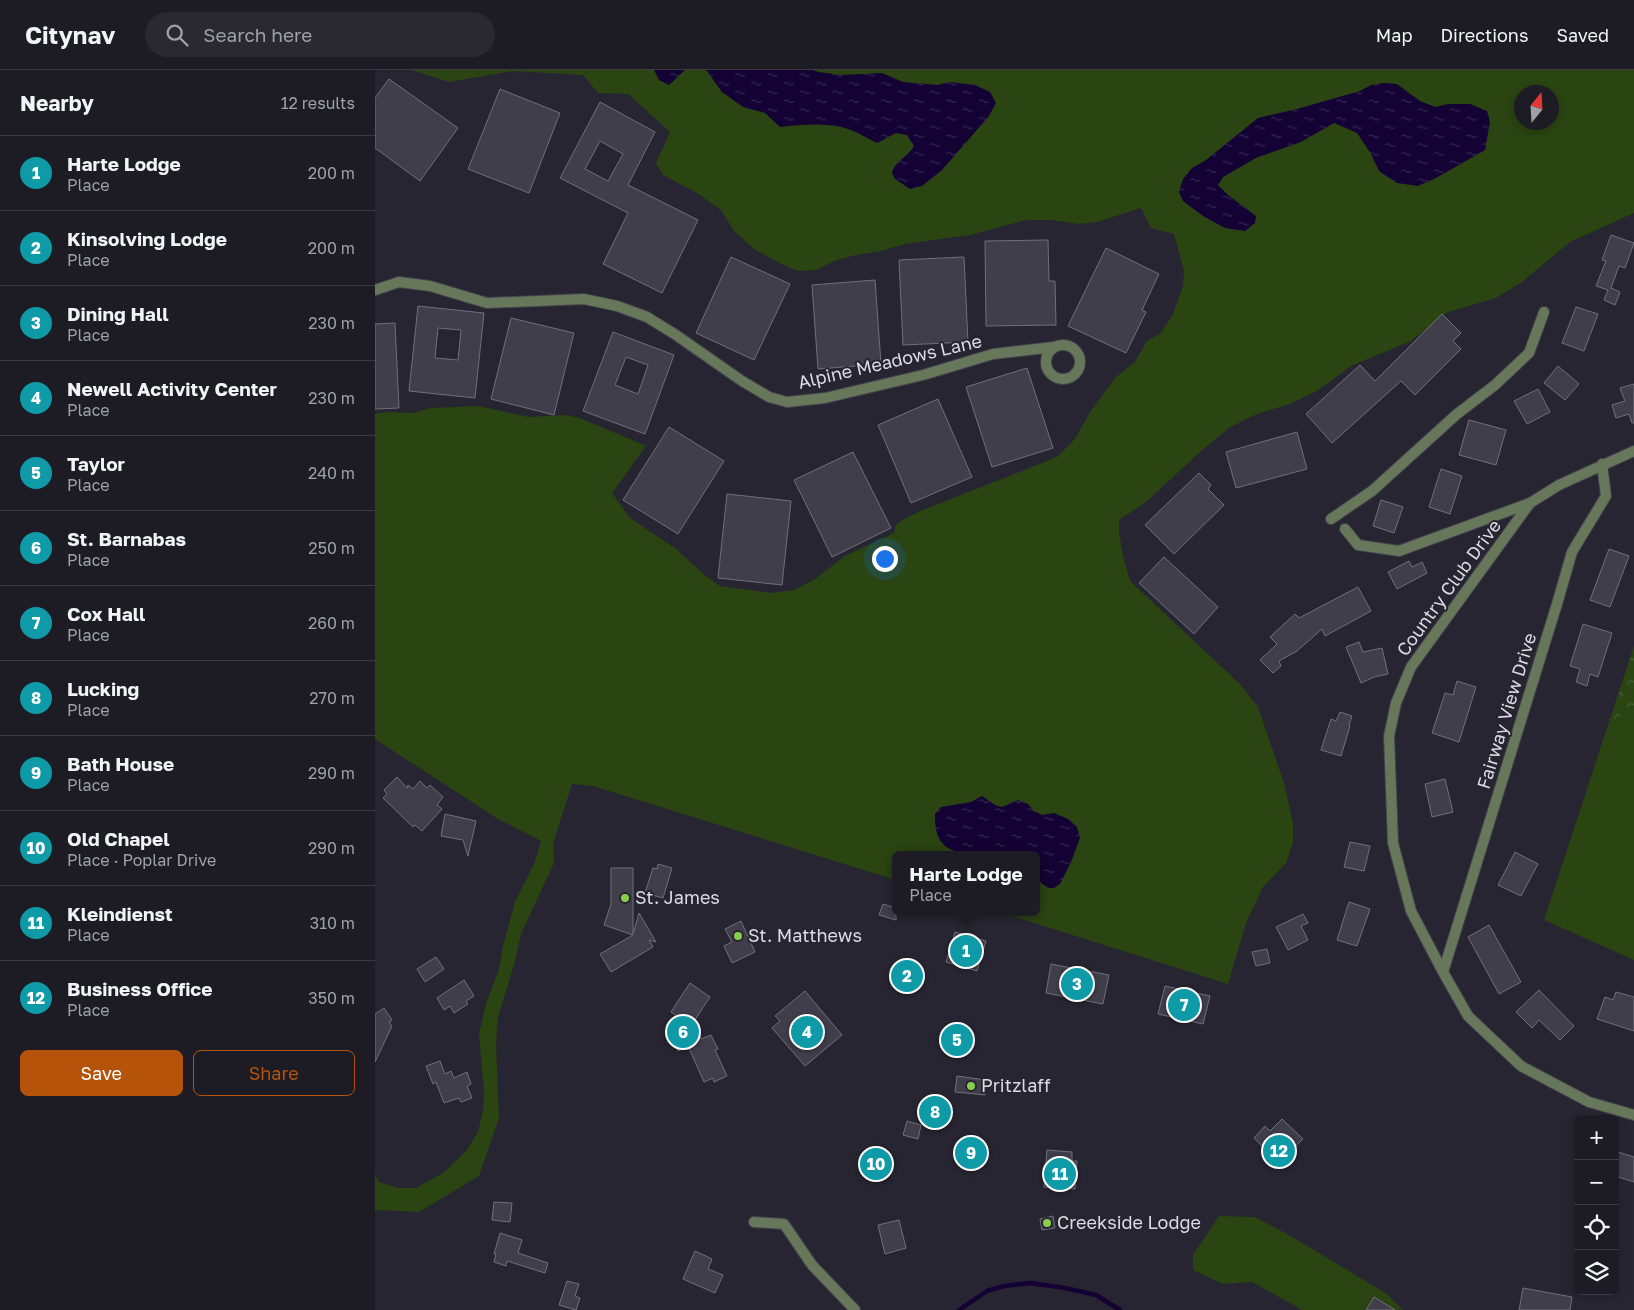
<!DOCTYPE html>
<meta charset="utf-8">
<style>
body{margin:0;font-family:"Golos Text",sans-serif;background:#2a2932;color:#f1f3f6}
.controls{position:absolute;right:15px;bottom:15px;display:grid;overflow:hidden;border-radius:8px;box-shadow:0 2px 8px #0003}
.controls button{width:45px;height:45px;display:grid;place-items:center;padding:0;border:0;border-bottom:1px solid #3b3a42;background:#1d1c25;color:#f1f3f6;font:25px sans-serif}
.compass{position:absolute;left:1139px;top:15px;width:45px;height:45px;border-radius:50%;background:#1d1c25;box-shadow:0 2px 8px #0003;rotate:18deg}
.you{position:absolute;left:509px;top:488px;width:18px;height:18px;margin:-12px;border:4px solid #fff;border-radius:50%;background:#1a73e8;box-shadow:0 0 0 8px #1a73e833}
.badge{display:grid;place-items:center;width:32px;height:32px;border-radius:50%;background:#b45309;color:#fff;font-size:16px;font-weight:700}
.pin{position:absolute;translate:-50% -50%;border:2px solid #fff;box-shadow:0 1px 5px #0006}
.popup{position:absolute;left:517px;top:781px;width:148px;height:65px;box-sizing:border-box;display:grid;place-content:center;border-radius:8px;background:#1d1c25;filter:drop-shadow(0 1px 4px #0005);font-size:16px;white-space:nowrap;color:#a0a1a7}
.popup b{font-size:19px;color:#f1f3f6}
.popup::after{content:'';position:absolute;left:50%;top:100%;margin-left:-10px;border:10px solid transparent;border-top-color:#1d1c25}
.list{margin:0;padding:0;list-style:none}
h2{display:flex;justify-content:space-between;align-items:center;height:65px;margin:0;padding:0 20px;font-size:21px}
h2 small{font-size:16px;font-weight:400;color:#a0a1a7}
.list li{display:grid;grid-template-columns:32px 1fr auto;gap:15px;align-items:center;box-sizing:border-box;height:75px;padding:0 20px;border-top:1px solid #3b3a42}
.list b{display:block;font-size:19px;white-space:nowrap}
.list p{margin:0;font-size:16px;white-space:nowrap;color:#a0a1a7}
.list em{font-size:16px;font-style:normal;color:#a0a1a7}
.actions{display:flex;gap:10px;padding:15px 20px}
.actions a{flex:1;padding:11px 0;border:1px solid #b45309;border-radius:8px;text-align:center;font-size:18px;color:#b45309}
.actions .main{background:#b45309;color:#fff}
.icon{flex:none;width:28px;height:28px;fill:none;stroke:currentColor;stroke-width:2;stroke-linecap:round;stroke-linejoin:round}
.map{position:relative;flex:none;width:1259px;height:1240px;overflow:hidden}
header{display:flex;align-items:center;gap:30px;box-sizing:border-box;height:70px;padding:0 25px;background:#1d1c25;border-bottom:1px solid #3b3a42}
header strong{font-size:24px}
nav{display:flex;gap:28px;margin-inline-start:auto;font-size:18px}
.search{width:350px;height:45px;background:#2a2932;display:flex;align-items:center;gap:12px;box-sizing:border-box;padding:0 18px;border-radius:28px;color:#a0a1a7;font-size:19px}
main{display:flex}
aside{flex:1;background:#1d1c25}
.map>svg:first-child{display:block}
.green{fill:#2a4412;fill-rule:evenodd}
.forest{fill:url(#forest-crowns)}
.water{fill:url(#water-ripples)}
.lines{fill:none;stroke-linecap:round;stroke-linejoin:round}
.stream{stroke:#140234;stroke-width:4.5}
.building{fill:#403e4b;stroke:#716f7d;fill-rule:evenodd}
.street-casing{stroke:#44424e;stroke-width:12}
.street{stroke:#667859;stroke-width:10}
.poi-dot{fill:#88cf49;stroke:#272531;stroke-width:2}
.labels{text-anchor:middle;stroke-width:4;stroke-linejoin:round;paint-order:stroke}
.street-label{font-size:18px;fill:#dcdbe4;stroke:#272531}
.poi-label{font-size:18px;fill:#dcdbe4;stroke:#272531;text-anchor:start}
</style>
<header>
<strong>Citynav</strong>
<div class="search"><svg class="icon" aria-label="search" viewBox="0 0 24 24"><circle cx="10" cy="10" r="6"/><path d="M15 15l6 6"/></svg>Search here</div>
<nav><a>Map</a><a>Directions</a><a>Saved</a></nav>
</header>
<main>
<aside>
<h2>Nearby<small>12 results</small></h2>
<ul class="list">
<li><span class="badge" style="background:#0f9aa8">1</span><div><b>Harte Lodge</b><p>Place</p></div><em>200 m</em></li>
<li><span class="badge" style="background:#0f9aa8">2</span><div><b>Kinsolving Lodge</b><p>Place</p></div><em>200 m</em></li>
<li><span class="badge" style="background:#0f9aa8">3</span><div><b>Dining Hall</b><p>Place</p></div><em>230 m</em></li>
<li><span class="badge" style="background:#0f9aa8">4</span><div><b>Newell Activity Center</b><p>Place</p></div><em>230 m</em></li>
<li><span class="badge" style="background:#0f9aa8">5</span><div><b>Taylor</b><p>Place</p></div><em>240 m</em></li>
<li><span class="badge" style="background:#0f9aa8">6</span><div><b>St. Barnabas</b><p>Place</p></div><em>250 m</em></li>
<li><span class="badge" style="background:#0f9aa8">7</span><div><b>Cox Hall</b><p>Place</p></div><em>260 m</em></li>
<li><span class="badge" style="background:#0f9aa8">8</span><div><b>Lucking</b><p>Place</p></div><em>270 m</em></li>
<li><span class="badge" style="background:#0f9aa8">9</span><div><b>Bath House</b><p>Place</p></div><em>290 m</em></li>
<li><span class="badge" style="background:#0f9aa8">10</span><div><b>Old Chapel</b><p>Place · Poplar Drive</p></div><em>290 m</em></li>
<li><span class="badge" style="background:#0f9aa8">11</span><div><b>Kleindienst</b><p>Place</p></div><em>310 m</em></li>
<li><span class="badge" style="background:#0f9aa8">12</span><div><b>Business Office</b><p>Place</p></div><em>350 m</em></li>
</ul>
<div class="actions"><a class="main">Save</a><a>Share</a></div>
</aside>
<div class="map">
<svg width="1259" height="1240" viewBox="0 0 1259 1240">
<defs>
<pattern id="forest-crowns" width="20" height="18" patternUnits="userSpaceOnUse" patternTransform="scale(1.25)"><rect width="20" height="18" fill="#2a4412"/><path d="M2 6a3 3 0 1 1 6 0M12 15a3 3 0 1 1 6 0" fill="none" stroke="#485e34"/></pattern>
<pattern id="water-ripples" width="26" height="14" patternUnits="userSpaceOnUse" patternTransform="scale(1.25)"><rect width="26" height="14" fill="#140234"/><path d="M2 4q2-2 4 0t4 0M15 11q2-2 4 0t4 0" fill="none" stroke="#362651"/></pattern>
</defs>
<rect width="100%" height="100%" fill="#272531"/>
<!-- green -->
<path class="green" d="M36,0h1223v143l-64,29 -48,40 -26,16 -48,14 -37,29 -60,25 -34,25 -27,13 -33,10 -28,14 -29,24 -54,50 -27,18v12l4,24 7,25 110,103 18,23 26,76 9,40v19l-7,21 -23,24 -17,36 -18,61 -229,-72h37v-57h-140v25l-303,-94 -21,-2 -19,60 1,19 -33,71 -7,31 -16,52 -2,27 3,74 -20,58 -60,36 -38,-2 -6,1v-37l4,8 20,6h17l27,-15 24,-23 11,-18 5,-22 1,-18 -5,-58 7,-30 13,-35 4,-23 12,-44 19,-38 7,-23 -43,-22 -123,-80v-325l11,-2 27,1 18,-5 48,-2 49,11 37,-2 15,3 66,28 -34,47 18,25 46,31 30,27 14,10 51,7 23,-3 21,-11 30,-23 49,-23 2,-8 6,-5 21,-10 134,-53 18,-18 15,-27 26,-35 18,-14 13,-22 13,-7 12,-18 11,-30 1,-15 -10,-37 -23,-6 -10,-20 -44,14 -18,2 -28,-4h-25l-56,15 -65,9 -24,7 -25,4 -19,5 -21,10 -18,1 -17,-7 -27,-15 -20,-18 -13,-21 -24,-17 -34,-18 -7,-12 14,-31 -42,-38 -30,-1 -15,-18 -70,-4 -64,11zM1146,22h30v30h-30z
M1259,643v247l-90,-40 64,-195 14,-10z
M844,1146l36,1 34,18 98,59 16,16h-101l-50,-28 -29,2 -30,-14v-15z"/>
<!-- forest -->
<path class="forest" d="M1259,576v67l-12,2 -14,10z"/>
<!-- water -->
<path class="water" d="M279,0h31l-16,15 -10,-5z
M330,0h107l7,2 22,3 41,-2 21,9 35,3 11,-3 26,3 15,7 6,11 -7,13 -47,54 -20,16 -12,3 -15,-10 -3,-6c3,-12 16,-16 22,-27l-7,-11 -11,-2 -19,10c-9,-4 -19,-11 -29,-14 -21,-7 -46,-4 -68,-2l-15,-14 -22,-6 -21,-15 -15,-21z
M1009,13l13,1 23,17 15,6 13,-3h22l17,7 3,11 -5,28 -49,28 -18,8 -21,-3 -18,-12 -8,-17 -14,-21 -23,-10 -33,19 -45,16 -33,19 -5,8 10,10 28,21 -1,7 -10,8 -20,-3 -22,-12 -20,-15 -4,-9 4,-13 9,-11 14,-8 52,-42 39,-9 63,-18 11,-6z
M607,726l13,9 7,2 16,-7 10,4 6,7 8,4 12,-2 14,6 9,8 3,11 -9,24 -11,22 -6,4h-6l-8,-6 -4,-9v-18h-78c-3,-4 -5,-5 -10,-7 -12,-8 -13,-21 -13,-34l6,-7 30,-5z"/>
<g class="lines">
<!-- stream -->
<path class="stream" d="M584,1240l28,-19 17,-5 26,-3 35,5 31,7 24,15"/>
</g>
<!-- building -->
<path class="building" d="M14,9l69,49 -38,53 -45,-33v-50z
M125,19l60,24 -31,80 -61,-24z
M225,32l55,30 -27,53 70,35 -36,73 -59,-29 25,-51 -68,-35zM225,71l23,13 -15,27 -23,-12z
M1236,165l23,8 -9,25 -6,-2 -8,22 9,4 -5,13 -11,-5 4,-10 -12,-4 10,-25 -4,-1z
M673,170l1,41h6l1,44 -70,1 -1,-85z
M731,178l53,26 -17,36 4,2 -20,41 -58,-27z
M356,187l59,27 -36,76 -58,-27z
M589,187l4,85 -65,3 -4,-85z
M500,210l6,84 -63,5 -6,-84z
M43,236l66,7 -9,85 -66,-7zM63,258l23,2 -3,30 -23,-2z
M1201,237l22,7 -14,37 -22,-8z
M1067,244l19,19 -8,8 8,8 -46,46 -14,-14 -69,62 -26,-29 54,-49 15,16z
M136,248l63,15 -20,82 -63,-16z
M20,253l4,85 -24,1v-85z
M238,262l61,23 -29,79 -62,-23zM251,287l22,8 -10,29 -23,-9z
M1183,296l21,18 -14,16 -21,-17z
M652,298l26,80 -61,19 -26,-80z
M1259,314v39h-2l-3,-9 -13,4 -4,-13 13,-4 -5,-13z
M1163,319l12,23 -23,12 -13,-23z
M563,329l34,78 -61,26 -33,-78z
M1094,350l37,10 -10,35 -37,-10z
M294,357l55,34 -46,73 -55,-34z
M922,362l10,37 -71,19 -10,-36z
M478,382l38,76 -59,29 -38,-77z
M1066,399l21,7 -12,38 -21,-7z
M824,403l12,12 -3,4 16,16 -50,49 -29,-29z
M352,424l64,7 -9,84 -64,-7z
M1006,430l22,7 -9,26 -21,-7z
M1234,479l20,7 -19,51 -20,-7z
M789,487l54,50 -24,27 -55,-51z
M1034,491l3,6 10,-5 5,11 -30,16 -9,-17z
M983,517l13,24 -46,25 -3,-7 -25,22 -18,10 2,5 -8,7 -13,-13 17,-16 -7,-7 25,-23 4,4z
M1208,554l29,9 -14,44 -8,-3 -3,12 -11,-4 4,-13 -10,-3z
M984,572l4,10 19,-4 6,26 -14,3 -13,6 -15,-36z
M1082,611l19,6 -17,55 -27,-9 13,-40 8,2z
M965,642l12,4 -3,9 1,1 -9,30 -20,-6 10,-31 5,2z
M22,707l10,11 1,-3 5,4 7,-8 7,7 3,-3 13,12 -6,8 5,4 -20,22 -7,-6 -2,2 -30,-29 4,-4 -3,-4z
M1070,709l8,33 -21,5 -7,-33z
M70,744l31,7 -8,35 -5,-16 -22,-4z
M975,772l20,4 -6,25 -20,-4z
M1140,782l23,12 -17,32 -23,-11z
M283,794l14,4 -9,30 -18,-5 8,-25 4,1z
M236,798h22v66l6,-21 17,29 -7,-2 4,7 -42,25 -11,-18 33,-19 -29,-10 7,-21z
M974,832l21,7 -13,37 -20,-6z
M508,834l13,4v12l-17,-5z
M928,844l5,9 -7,3 7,14 -20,10 -12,-23z
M366,851l14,31 -23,11 -8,-17 8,-4 -7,-13z
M1114,855l32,57 -22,12 -31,-57z
M580,862l31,9 -9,30 -31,-9z
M892,879l3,14 -14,3 -4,-14z
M61,887l8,12 -19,13 -8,-13z
M535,889l14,22 -19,12 -14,-22z
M676,894l58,11 -6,29 -57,-11z
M89,910l10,16 -8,5 2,3 -14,9 -4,-7 -6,4 -7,-12z
M315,913l20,14 -17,26 8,16 10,-4 7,14 -3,1 12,26 -13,6 -1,-4 -9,4 -16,-36 -10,5 -11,-22 18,-8 -14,-9z
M790,916l45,10 -7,28 -45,-10z
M1164,920l35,36 -14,14 -21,-20 -7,8 -16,-16z
M430,921l37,44 -37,31 -33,-38 8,-7 -5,-5z
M1241,922l18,5v34l-37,-12 8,-22 8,3z
M9,938l8,12 -3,2 3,4 -17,36v-48z
M594,961l2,14 -25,5 -2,-15z
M65,991l5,13 6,-3 3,7 13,-6 4,12 -4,2 5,12 -11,4 -2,-4 -15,5 -8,-21 -3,2 -7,-18z
M582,1006l29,4 -1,15 -30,-3z
M556,1034l12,5 -5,11 -11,-5z
M907,1049l21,20 -24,24 -25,-25 11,-12 5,5z
M532,1051l14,4 -3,14 -15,-4z
M588,1069l24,13 -9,15 -23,-12z
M672,1080l25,2v9h5l-2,28 -31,-2z
M1240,1081l19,6v25l-19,-6z
M504,1086l6,8 -11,8 -6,-9z
M119,1132l18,1 -2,19 -18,-2z
M678,1146l2,12 -13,2 -2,-11z
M524,1150l7,28 -21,6 -7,-29z
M125,1163l22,7 -4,13 30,10 -3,10 -38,-12 -1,5 -12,-4 2,-8h-2z
M320,1181l17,8 -4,10 15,6 -8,18 -32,-14z
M192,1211l12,3 -4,12 5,2 -4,12 -17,-5z
M1148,1218l49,9 -2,13h-51z
M999,1227l21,13h-29z"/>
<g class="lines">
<defs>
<path id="street" d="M0,220l24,-8 31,4 57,17 97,-4 33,7 30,11 29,18 66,46 27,16 18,5 38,-4 98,-23 70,-21 61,-7
M671 292a17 17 0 1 1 34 0a17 17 0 1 1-34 0Z
M1259,381l-75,34 -29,18 -119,164 -15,36 -7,33 4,107 18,68 32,61 25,44 53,50 68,36 45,13
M956,449l41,-28 85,-77 38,-29 34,-32 15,-41
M970,459l13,16 41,6 131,-48
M1068,902l114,-368 15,-52 34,-56 -4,-32
M379,1152l30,2 28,41 43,45"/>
</defs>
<!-- street casing -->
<use href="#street" class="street-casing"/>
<!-- street -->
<use href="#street" class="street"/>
</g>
<!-- markers -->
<g class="poi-dot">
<circle cx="250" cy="828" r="5"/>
<circle cx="363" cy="866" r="5"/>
<circle cx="596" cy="1016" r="5"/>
<circle cx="672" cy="1153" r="5"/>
</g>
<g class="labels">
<!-- street labels -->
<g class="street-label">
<text transform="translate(515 292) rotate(-13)" y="6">Alpine Meadows Lane</text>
<text transform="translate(1074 518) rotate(-54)" y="6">Country Club Drive</text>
<text transform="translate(1132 641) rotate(-73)" y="6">Fairway View Drive</text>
</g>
<!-- poi labels -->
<g class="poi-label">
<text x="260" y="834">St. James</text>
<text x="373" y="872">St. Matthews</text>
<text x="606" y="1022">Pritzlaff</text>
<text x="682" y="1159">Creekside Lodge</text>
</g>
</g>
</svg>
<div class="controls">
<button>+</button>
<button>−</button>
<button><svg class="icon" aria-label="locate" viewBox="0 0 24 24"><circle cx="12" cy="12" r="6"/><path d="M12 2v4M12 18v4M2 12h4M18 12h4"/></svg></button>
<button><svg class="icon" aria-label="layers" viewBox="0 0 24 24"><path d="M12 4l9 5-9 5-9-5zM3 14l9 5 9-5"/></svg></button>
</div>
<svg class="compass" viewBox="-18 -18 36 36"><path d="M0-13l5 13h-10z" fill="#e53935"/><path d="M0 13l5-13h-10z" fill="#a0a1a7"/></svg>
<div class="you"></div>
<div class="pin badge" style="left:591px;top:881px;background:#0f9aa8">1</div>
<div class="popup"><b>Harte Lodge</b>Place</div>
<div class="pin badge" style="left:532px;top:906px;background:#0f9aa8">2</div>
<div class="pin badge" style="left:702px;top:914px;background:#0f9aa8">3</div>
<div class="pin badge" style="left:432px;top:962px;background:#0f9aa8">4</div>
<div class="pin badge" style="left:582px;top:970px;background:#0f9aa8">5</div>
<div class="pin badge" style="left:308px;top:962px;background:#0f9aa8">6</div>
<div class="pin badge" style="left:809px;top:935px;background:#0f9aa8">7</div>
<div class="pin badge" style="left:560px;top:1042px;background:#0f9aa8">8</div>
<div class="pin badge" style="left:596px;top:1083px;background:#0f9aa8">9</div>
<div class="pin badge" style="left:501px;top:1094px;background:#0f9aa8">10</div>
<div class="pin badge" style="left:685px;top:1104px;background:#0f9aa8">11</div>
<div class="pin badge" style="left:904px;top:1081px;background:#0f9aa8">12</div>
</div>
</main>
